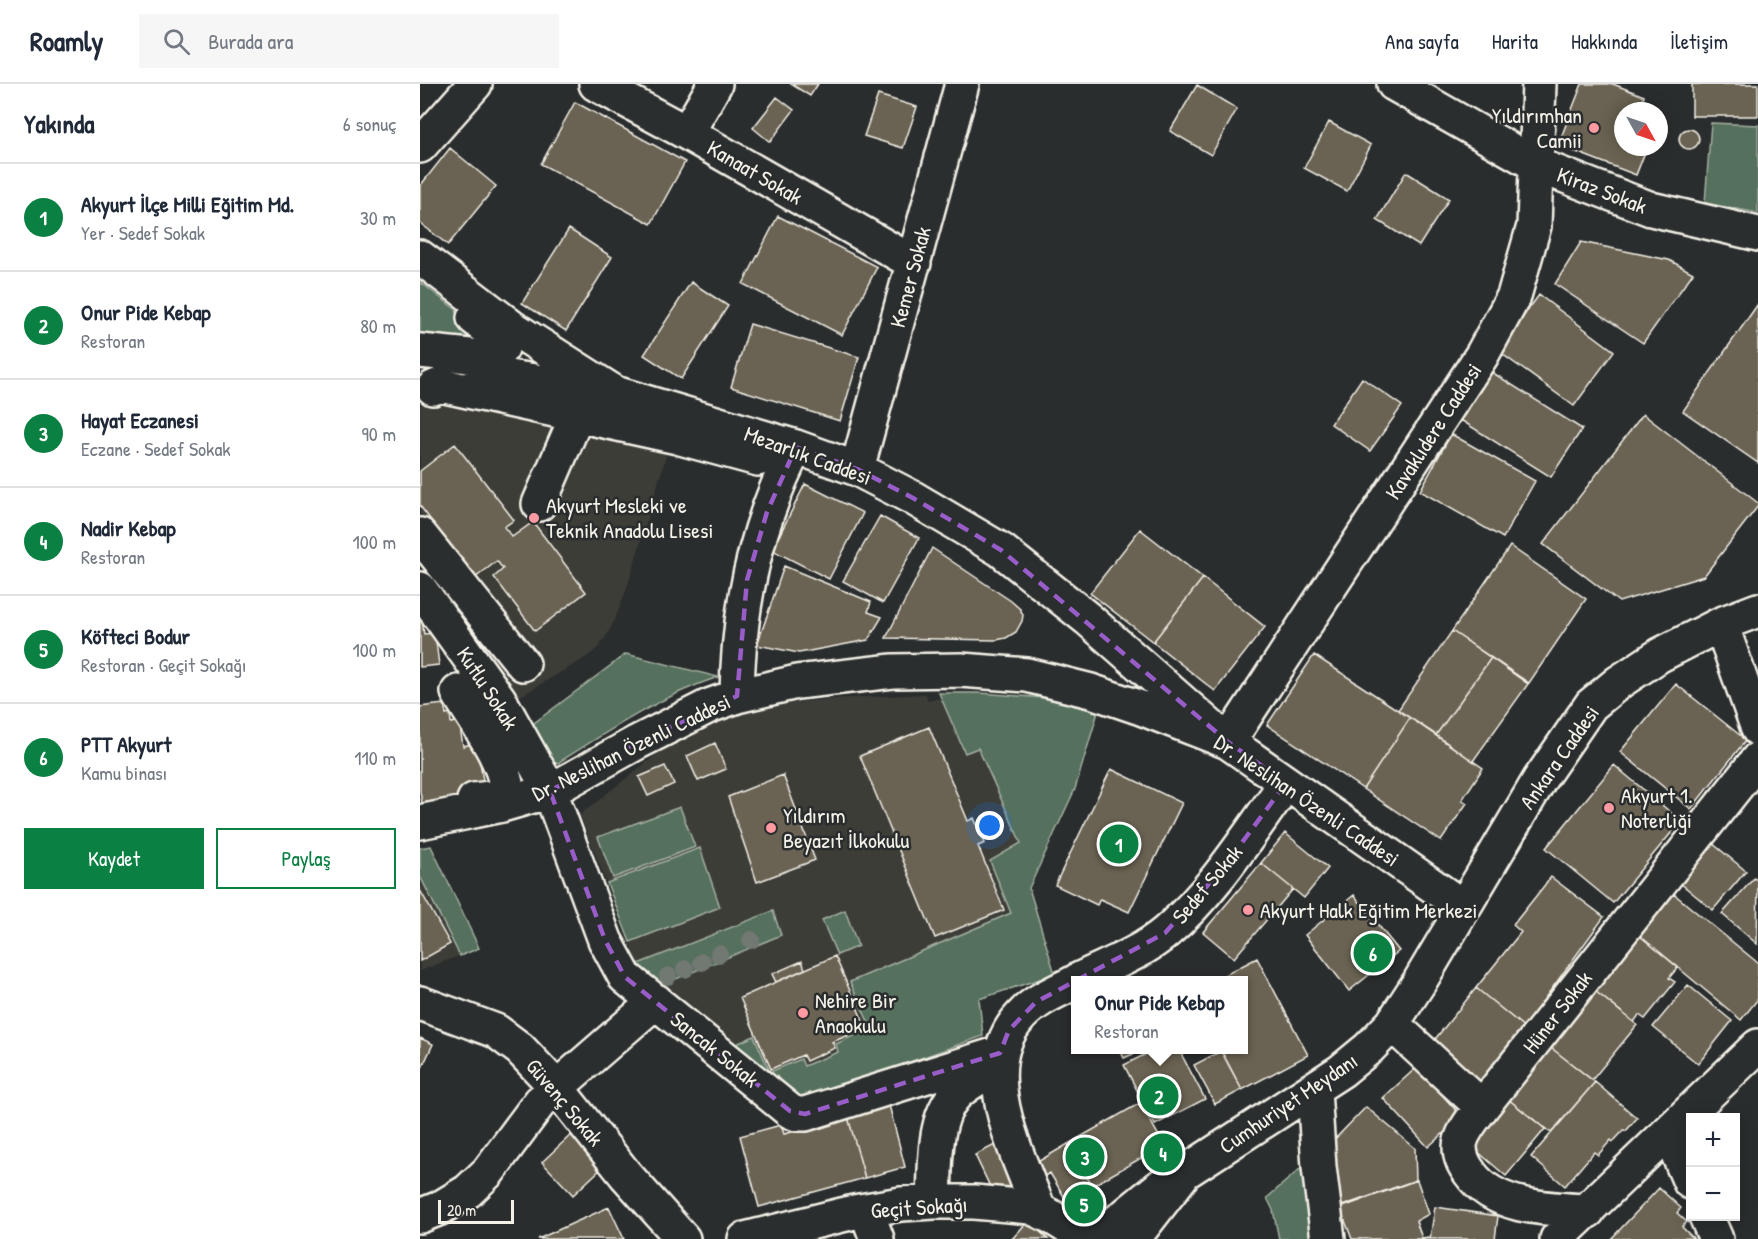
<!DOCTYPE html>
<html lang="tr">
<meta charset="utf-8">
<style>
body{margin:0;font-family:"Patrick Hand",sans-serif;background:#f6f6f7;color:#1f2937}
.controls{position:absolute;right:18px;bottom:18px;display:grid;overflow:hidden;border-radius:0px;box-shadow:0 3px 15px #0003}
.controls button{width:54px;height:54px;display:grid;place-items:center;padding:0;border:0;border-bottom:2px solid #e0e1e3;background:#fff;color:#1f2937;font:30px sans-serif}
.compass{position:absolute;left:1194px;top:18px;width:54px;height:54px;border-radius:50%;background:#fff;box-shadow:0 3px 15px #0003;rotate:130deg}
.scale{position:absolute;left:18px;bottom:15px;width:76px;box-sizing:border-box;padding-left:6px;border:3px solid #f4f1e8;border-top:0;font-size:16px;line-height:21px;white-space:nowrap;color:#f4f1e8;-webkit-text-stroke:4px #2a2d2e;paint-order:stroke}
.you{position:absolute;left:570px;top:742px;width:21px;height:21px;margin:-15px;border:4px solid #fff;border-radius:50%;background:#1a73e8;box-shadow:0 0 0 9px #1a73e833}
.badge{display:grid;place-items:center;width:39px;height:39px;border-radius:50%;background:#0b8043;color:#fff;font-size:20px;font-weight:700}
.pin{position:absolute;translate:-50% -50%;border:3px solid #fff;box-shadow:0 2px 6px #0006}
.popup{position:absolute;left:651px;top:892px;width:177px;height:78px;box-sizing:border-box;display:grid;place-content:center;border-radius:0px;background:#fff;filter:drop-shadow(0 2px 4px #0005);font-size:20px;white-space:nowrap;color:#747a83}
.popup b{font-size:22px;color:#1f2937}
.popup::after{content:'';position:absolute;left:50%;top:100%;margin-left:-12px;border:12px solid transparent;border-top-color:#fff}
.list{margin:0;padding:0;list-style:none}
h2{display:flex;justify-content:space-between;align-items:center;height:78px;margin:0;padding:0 24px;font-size:26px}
h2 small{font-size:20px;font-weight:400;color:#747a83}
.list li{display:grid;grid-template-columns:39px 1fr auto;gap:18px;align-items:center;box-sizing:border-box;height:108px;padding:0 24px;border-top:2px solid #e0e1e3}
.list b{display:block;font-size:22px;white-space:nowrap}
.list p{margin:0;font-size:20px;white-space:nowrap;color:#747a83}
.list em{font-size:20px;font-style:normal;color:#747a83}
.actions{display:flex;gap:12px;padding:18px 24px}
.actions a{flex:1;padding:14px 0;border:2px solid #0b8043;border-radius:0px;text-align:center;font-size:21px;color:#0b8043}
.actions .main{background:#0b8043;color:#fff}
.icon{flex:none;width:33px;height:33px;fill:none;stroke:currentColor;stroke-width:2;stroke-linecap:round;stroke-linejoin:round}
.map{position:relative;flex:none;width:1338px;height:1155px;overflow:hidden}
header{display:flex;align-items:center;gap:36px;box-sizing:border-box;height:84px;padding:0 30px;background:#fff;border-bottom:2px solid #e0e1e3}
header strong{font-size:28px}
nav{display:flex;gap:33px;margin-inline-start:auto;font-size:21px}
.search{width:420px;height:54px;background:#f6f6f7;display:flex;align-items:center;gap:15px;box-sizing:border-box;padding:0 21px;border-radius:0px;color:#747a83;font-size:22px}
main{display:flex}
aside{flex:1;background:#fff}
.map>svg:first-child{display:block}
.built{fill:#3e3d39}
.green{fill:#556f5d;stroke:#a4b0a2;stroke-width:1.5}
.building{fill:#6b6353;stroke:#f4f1e8;stroke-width:1.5}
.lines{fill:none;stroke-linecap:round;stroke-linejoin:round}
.minor-casing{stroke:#f4f1e8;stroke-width:38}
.minor{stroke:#2a2d2e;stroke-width:33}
.tree{fill:#727872}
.marked{fill:none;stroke:#995dc9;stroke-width:4.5;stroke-dasharray:12 8;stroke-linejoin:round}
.poi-dot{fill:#ff9aa2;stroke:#2a2d2e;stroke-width:2}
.labels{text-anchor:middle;stroke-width:5;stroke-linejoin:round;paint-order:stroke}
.poi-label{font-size:22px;fill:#f4f1e8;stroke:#2a2d2e;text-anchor:start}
.street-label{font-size:22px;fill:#f4f1e8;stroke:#2a2d2e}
</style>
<header>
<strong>Roamly</strong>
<div class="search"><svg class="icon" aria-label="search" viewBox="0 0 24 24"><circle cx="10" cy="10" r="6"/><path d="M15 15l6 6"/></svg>Burada ara</div>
<nav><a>Ana sayfa</a><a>Harita</a><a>Hakkında</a><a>İletişim</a></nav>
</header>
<main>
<aside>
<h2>Yakında<small>6 sonuç</small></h2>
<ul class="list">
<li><span class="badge">1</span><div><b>Akyurt İlçe Milli Eğitim Md.</b><p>Yer · Sedef Sokak</p></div><em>30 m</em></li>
<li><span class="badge">2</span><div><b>Onur Pide Kebap</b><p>Restoran</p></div><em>80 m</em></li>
<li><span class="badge">3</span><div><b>Hayat Eczanesi</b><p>Eczane · Sedef Sokak</p></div><em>90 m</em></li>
<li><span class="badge">4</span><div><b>Nadir Kebap</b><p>Restoran</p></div><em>100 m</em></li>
<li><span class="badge">5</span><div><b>Köfteci Bodur</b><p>Restoran · Geçit Sokağı</p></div><em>100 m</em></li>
<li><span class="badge">6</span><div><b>PTT Akyurt</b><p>Kamu binası</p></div><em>110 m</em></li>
</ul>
<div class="actions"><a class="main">Kaydet</a><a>Paylaş</a></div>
</aside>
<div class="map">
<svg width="1338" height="1155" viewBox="0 0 1338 1155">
<rect width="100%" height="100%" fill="#2a2d2e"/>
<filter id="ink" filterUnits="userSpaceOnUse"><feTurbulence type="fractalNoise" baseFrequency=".0167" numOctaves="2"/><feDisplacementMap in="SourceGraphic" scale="12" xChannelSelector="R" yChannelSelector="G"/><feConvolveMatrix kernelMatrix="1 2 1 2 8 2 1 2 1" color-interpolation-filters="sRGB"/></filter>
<g filter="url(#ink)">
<!-- built -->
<path class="built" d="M19,303l232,52 -44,149 -12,31 -8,16 -9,13 -13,10 -68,40 -97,-134v-158z
M519,609h41l66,5 52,14 -23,77 -46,99 26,86 -76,25 4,37 -186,66 -155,-128 -62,-159 77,-61 50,-28 22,-9 59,-14 44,-4 94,-5 2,7 12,-3z
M11,762l48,102 -59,23v-123z"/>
<!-- green -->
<path class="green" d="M1291,39l47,2v88l-53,-10z
M0,198l78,60 -78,7z
M206,570l92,23c-60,20 -111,55 -165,89l-23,-40z
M519,609h41l66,5 52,14 -23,77 -46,99 26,86 -76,25 4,37 -186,66 -67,-55 24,-11 16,36 31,-13 3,7 34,-14 -2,-8 35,-16 -21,-46 161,-69 -21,-52 31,-18 -43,-95 -13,5z
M260,723l15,40 -82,31 -15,-41z
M11,762l48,102 -19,8 -40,-80v-28z
M280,764l20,59 -90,35 -23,-59z
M425,826l13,36 -21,9 -15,-35z
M353,827l8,24 -124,52 -15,-13 -4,-10z
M881,1084l6,16 5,55h-33l-6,-29 -6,-12z"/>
<!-- building -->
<path class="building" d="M371,0h27l-8,12z
M1162,0h31l31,12 -5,12 7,3h-23v36h24l-11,28 -78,-30z
M1272,0h66v32h-66z
M777,1l40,24 -26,46 -41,-24z
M458,11l39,12 -14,41 -39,-12z
M357,13l17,13 -24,32 -17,-14z
M155,18l110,60 -34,62 -110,-60z
M909,38l42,23 -24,46 -43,-23z
M1259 55a10 10 0 1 1 20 0a10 10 0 1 1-20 0Z
M30,64l46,38 -48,59 -28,-22v-37z
M986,88l43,27 -30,47 -42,-26z
M358,132l99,51 -35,68 -99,-51z
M149,145l43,28 -46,74 -44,-28z
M1161,158l88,18 24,13 -50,70 -88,-59z
M271,198l37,24 -47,73 -37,-24z
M1119,211l75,56 -40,55 -76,-55z
M1338,220v159l-75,-52z
M330,240l109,33 -19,64 -109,-34z
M1070,287l92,58 -31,48 -92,-58z
M942,294l40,28 -32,45 -39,-27z
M1223,330l115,89v3l-54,70 -85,26 -76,-58z
M1031,350l84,47 -32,57 -83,-47z
M35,360l59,76 -10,7 8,10 21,-15 53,70 -51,39 -41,-54 9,-8 -6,-8 -22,17 -55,-72v-35z
M385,400l58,29 -34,66 -57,-29z
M460,432l39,22 -36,65 -40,-22z
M720,445l63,49 -50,64 -63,-49z
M1090,462l76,53 -57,84 -77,-52z
M512,464l79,53 9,8 3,6 -1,6 -6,11 -10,6 -10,2 -110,-2z
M364,482l87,36 -3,10 14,5 -14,23 -69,13 -42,-8z
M783,494l62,49 -50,64 -62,-49z
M2,536l2,14 11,-1 4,32 -19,2v-46z
M1032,547l39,27 -55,77 -38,-25z
M894,571l96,63 -47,71 -96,-64z
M1071,574l37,26 -55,77 -37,-26z
M1256,600l70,56 -55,69 -71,-57z
M24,620l2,10 4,-1 1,10 8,-2 4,25 14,-3 8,50 -63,10 -2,-12v-84z
M990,634l73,50 -21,32 5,3 -26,38 -78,-52z
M509,643l39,94 6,-3 11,25 -7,3 26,64 -69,28 -75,-182z
M295,659l11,26 -28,12 -11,-25z
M1194,681l67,56 -68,82 -67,-55z
M245,682l9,18 -26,12 -9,-19z
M691,685l71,34 -53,109 -29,-13 -3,6 -42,-20z
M363,691l32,85 -58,22 -29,-85z
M865,749l43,35 -24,30 -43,-35z
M1286,754l40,33 -33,39 -39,-32z
M841,779l32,26 -59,69 -31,-26z
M1131,793l53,40 -80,110 -48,-39 45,-56 -8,-7z
M1334,794l4,3 -1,63 -35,-30z
M0,806l30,54 -30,17z
M1254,810l84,69v36l-17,21 -101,-84z
M934,811l45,56 -50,40 -44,-56z
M1220,852l38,31 -9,11 6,4 -30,37 -6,-4 -5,7 -39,-31z
M415,872l31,72 -34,14 3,6 -29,13 -3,-6 -32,14 -31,-71z
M837,874l51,97 -66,35 -21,-40h22v-70h-28z
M382,877l3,8 -29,13 -4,-8z
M1268,901l44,36 -34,43 -45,-37z
M1056,904l48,39 -48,60 -48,-39z
M1175,907l42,34 -45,55 -42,-33z
M0,954l13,6 -13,28z
M1130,963l45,35 -44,51 -43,-34z
M700,966h22l-18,8z
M734,966h25l26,49 -50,26 -31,-60z
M801,967l21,39 -27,14 -21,-39z
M997,983l45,50 -34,30 -45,-49z
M1175,998l42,36 -11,13 -2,-1 -11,12 -2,-2 -13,15 -4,-3 -29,34 -34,-29z
M1088,1015l37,30 -39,47 -36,-31z
M720,1019l24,42 -72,41 -24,-42z
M469,1021l16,62 -40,11 -17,-61z
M946,1023l49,41 1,32 -77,27 -8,-64z
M428,1033l17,61 -106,29 -19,-71 41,-11 3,9z
M154,1048l31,33 -32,30 -31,-33z
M585,1056l20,43 -30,14 -20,-42z
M648,1060l24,42 -26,14 -16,-27 -15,8 -8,-13z
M997,1096l12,34 -13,7 6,17 7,-1 -1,2h-76l-12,-31z
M1239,1104l22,20 -4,5 10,9 -5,5 11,11 -82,1z
M189,1123l15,32h-86z
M1015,1123l63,9 -3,23h-65z
M608,1137l20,18h-36z"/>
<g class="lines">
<defs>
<path id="minor" d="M176,0l91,49 227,130
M974,0l143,81 114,44 107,25
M267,49l28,-49
M0,62l55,-62
M0,173l93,71 102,65 181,54 61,22 56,29 88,52 87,69 140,123 254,-387 32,-59 20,-70 5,-142
M0,267l70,7 12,-10v-8l-28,-22
M61,289l121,18
M13,304l7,-3 237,52 81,22
M437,385l105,-385
M119,420l34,-79
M0,451l103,129
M0,505l79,110 51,92 55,149 20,37 165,134 7,3h8l195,-61
M1301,540l37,105
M38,608c17,30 44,62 49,97l-8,8 -25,3
M317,612c1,-88 18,-171 59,-249
M0,738l82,-17 48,-14 86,-48 73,-37 28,-10 60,-14 96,-11 68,-1 66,5 64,16 50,17 87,34 235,165
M658,896c30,-15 62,-26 88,-48 48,-41 83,-98 120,-149
M0,919l76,28 24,18 36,38 69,87 58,65
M972,940l90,83
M894,1006l5,77 9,72
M1249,1049l21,49
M765,1088l156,-101 28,-23 23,-24 28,-43 120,-202 51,-74 28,-23 41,-27 61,-31 37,-14
M514,1118c2,-35 -3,-90 28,-113 11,-9 24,-15 36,-22
M446,1126l11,29
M619,1126c-21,-56 -67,-142 -18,-194 14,-16 35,-24 54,-34
M1168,1127c-39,-2 -93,-2 -118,-38 -6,-8 -10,-15 -10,-26 0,-13 14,-29 22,-40l276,-348
M0,1132l20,-8 28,-17 20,-19 52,-70 116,-101
M1286,1132l10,23
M325,1155l109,-27 47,-8 33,-2h40l57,5 19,9 37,23
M676,1155l65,-53 24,-14 -52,67
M1137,1155l201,-193"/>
</defs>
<!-- minor casing -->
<use href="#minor" class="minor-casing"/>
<!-- minor -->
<use href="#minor" class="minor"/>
</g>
<!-- trees -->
<g class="tree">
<circle cx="331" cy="856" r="9"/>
<circle cx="299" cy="870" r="9"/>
<circle cx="282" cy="878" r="9"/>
<circle cx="265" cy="885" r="9"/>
<circle cx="248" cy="892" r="9"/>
</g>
</g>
<!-- marked area -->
<path class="marked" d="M376,363l61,22 56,29 88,52 227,192 58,41 -62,84 -59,66 -129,69 -27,28 -9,23 -195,61 -15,-3 -165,-134 -20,-37 -55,-149 86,-48 101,-47 10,-116 20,-68z"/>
<!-- markers -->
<g class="poi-dot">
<circle cx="1174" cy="44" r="6"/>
<circle cx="114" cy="434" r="6"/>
<circle cx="1189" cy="724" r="6"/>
<circle cx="351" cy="744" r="6"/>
<circle cx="828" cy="826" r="6"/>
<circle cx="383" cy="929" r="6"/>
</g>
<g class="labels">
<!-- poi labels -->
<g class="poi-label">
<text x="1162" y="39" text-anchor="end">Yıldırımhan<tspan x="1162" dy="25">Camii</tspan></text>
<text x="126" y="429">Akyurt Mesleki ve<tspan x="126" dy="25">Teknik Anadolu Lisesi</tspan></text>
<text x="1201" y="719">Akyurt 1.<tspan x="1201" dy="25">Noterliği</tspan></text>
<text x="363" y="739">Yıldırım<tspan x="363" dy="25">Beyazıt İlkokulu</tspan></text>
<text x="840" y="834">Akyurt Halk Eğitim Merkezi</text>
<text x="395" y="924">Nehire Bir<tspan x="395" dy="25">Anaokulu</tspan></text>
</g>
<!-- street labels -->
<g class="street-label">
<text transform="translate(335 88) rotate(30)" y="8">Kanaat Sokak</text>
<text transform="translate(1182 106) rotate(21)" y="8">Kiraz Sokak</text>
<text transform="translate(490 193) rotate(-75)" y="8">Kemer Sokak</text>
<text transform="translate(1013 347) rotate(-57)" y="8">Kavaklıdere Caddesi</text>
<text transform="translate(388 371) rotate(20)" y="8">Mezarlık Caddesi</text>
<text transform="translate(68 604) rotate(57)" y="8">Kutlu Sokak</text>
<text transform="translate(211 663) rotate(-26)" y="8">Dr. Neslihan Özenli Caddesi</text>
<text transform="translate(1139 673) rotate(-55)" y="8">Ankara Caddesi</text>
<text transform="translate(887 716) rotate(34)" y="8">Dr. Neslihan Özenli Caddesi</text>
<text transform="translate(787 800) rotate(-50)" y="8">Sedef Sokak</text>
<text transform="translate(1137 928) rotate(-52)" y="8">Hüner Sokak</text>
<text transform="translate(295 965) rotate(39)" y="8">Sancak Sokak</text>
<text transform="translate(145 1018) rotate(50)" y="8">Güvenç Sokak</text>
<text transform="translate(868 1019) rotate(-34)" y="8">Cumhuriyet Meydanı</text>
<text transform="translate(499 1123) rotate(-4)" y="8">Geçit Sokağı</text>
</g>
</g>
</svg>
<div class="controls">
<button>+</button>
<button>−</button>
</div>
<svg class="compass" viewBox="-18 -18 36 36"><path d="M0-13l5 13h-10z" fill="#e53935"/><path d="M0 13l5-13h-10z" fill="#747a83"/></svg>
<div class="scale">20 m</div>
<div class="you"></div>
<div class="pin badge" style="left:699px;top:760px">1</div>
<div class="pin badge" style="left:739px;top:1012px">2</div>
<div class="popup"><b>Onur Pide Kebap</b>Restoran</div>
<div class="pin badge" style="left:665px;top:1073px">3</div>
<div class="pin badge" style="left:743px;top:1069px">4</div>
<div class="pin badge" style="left:664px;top:1120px">5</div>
<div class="pin badge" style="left:953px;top:869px">6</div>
</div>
</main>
